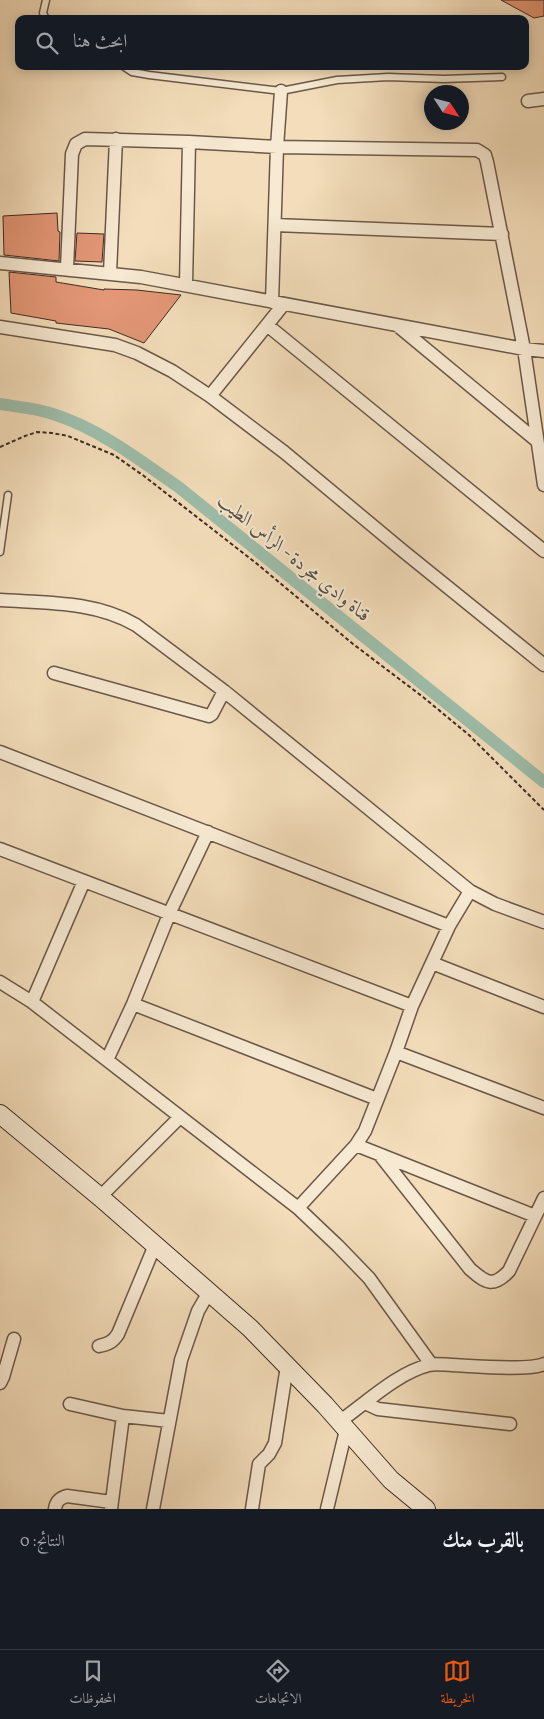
<!DOCTYPE html>
<html lang="ar">
<meta charset="utf-8">
<style>
body{margin:0;font-family:Vollkorn,Amiri,serif;background:#20242c;color:#f1f3f6;direction:rtl}
.compass{position:absolute;left:424px;top:85px;width:45px;height:45px;border-radius:50%;background:#171b24;box-shadow:0 2px 12px #0003;rotate:126deg}
.list{margin:0;padding:0;list-style:none}
h2{display:flex;justify-content:space-between;align-items:center;height:65px;margin:0;padding:0 20px;font-size:21px}
h2 small{font-size:16px;font-weight:400;color:#9ea1a6}
.icon{flex:none;width:28px;height:28px;fill:none;stroke:currentColor;stroke-width:2;stroke-linecap:round;stroke-linejoin:round}
.map{position:relative;flex:none;width:544px;height:1509px;overflow:hidden;direction:ltr}
.search{position:absolute;background:#171b24;box-shadow:0 2px 12px #0003;left:15px;right:15px;top:15px;height:55px;display:flex;align-items:center;gap:12px;box-sizing:border-box;padding:0 18px;border-radius:10px;color:#9ea1a6;font-size:19px}
.sheet{height:140px;background:#171b24}
nav{display:flex;justify-content:space-around;align-items:center;box-sizing:border-box;height:70px;border-top:1px solid #363941;background:#171b24;font-size:14px;color:#9ea1a6}
nav a{display:grid;justify-items:center;gap:2px}
nav .on{color:#ea580c}
.map>svg:first-child{display:block}
.lines{fill:none;stroke-linecap:round;stroke-linejoin:round}
.canal{stroke:#9dbdaa;stroke-width:12}
.building{fill:#e39776;stroke:#3e2b23}
.lane-casing{stroke:#6b5849;stroke-width:9}
.street-casing{stroke:#6b5849;stroke-width:15}
.secondary-casing{stroke:#3e2b23;stroke-width:20}
.path{stroke:#3e2b23;stroke-width:2;stroke-dasharray:4 2.5;stroke-linecap:butt}
.lane{stroke:#f7e9d2;stroke-width:6}
.street{stroke:#f7e9d2;stroke-width:12}
.secondary{stroke:#f7e9d2;stroke-width:18}
.labels{text-anchor:middle;stroke-width:4;stroke-linejoin:round;paint-order:stroke}
.water-label{font-size:19px;font-style:italic;fill:#565045;stroke:#f7e9d2}
</style>
<div class="map">
<svg width="544" height="1509" viewBox="0 0 544 1509">
<rect width="100%" height="100%" fill="#f3ddba"/>
<filter id="stains"><feTurbulence type="fractalNoise" baseFrequency=".004" numOctaves="4"/><feColorMatrix values="0 0 0 0 .2 0 0 0 0 .09 0 0 0 0 .02 0 0 0 .5 -.17"/></filter>
<radialGradient id="worn" r=".72"><stop offset=".6" stop-color="#630" stop-opacity="0"/><stop offset="1" stop-color="#630" stop-opacity=".3"/></radialGradient>
<g class="lines">
<!-- canal -->
<path class="canal" d="M0,404c17,3 36,4 53,10 47,15 87,46 128,75l363,293"/>
</g>
<!-- building -->
<path class="building" d="M501,0h43v16l-10,2z
M57,213l1,18 2,1 -1,29 -55,-6 -1,-39z
M77,233l27,1 -2,28 -27,-1z
M9,272l47,5v5l48,8v-1l33,1 44,5 -37,48 -35,-14 -53,-6v-2l-45,-8z"/>
<g class="lines">
<defs>
<path id="lane" d="M46,0l-3,13 3,6
M123,66l9,6 17,3 132,16 56,-11 51,-3 56,2 58,-2
M0,552l8,-57"/>
<path id="street" d="M528,101l16,-2
M275,225l227,9
M0,263l141,14 383,72 20,2
M67,268l5,-114 4,-10 9,-5 104,3 88,5 200,3 8,5 2,7 37,187 20,136
M110,273l6,-134
M186,285l3,-143
M272,302l5,-155 4,-56
M267,325l277,226
M398,326l139,115
M0,327l115,18 22,8 35,18 38,25 74,56 119,99 141,114
M210,396l73,-91
M0,600c46,3 95,1 136,25l88,66 246,200 25,13 49,18
M54,673l155,43 3,-2 12,-23
M0,752l449,174
M0,849l412,157
M432,963l112,44
M0,982l32,20 266,206 40,38 31,32 62,86
M32,1002l52,-121
M133,1004l244,95
M396,1052l148,56
M107,1060l26,-56 37,-92 38,-80
M356,1145l179,71
M380,1155l90,114c16,14 23,19 39,2l35,-73
M100,1197l80,-80
M298,1208l58,-63 9,-14 31,-79 16,-46 37,-80 21,-35
M99,1346c9,-2 14,-4 19,-12l37,-89
M0,1383l3,-6 11,-38
M365,1403l13,6 132,15
M70,1404l53,12 46,5
M339,1422c27,-19 58,-49 90,-57 7,-2 16,0 23,0 21,1 76,6 92,-1
M55,1509c1,-8 5,-11 12,-13l44,6
M111,1509l12,-93
M153,1509l28,-149 17,-49 11,-19
M252,1509l7,-45 10,-10 6,-11 12,-77
M327,1509l19,-79"/>
<path id="secondary" d="M0,1114l100,83 150,131 75,77 66,75 35,29"/>
</defs>
<!-- lane casing -->
<use href="#lane" class="lane-casing"/>
<!-- street casing -->
<use href="#street" class="street-casing"/>
<!-- secondary casing -->
<use href="#secondary" class="secondary-casing"/>
<!-- path -->
<path class="path" d="M0,447l25,-11 12,-4 15,1 16,3 46,19 30,21 112,87 97,81 70,53 46,38 75,75"/>
<!-- lane -->
<use href="#lane" class="lane"/>
<!-- street -->
<use href="#street" class="street"/>
<!-- secondary -->
<use href="#secondary" class="secondary"/>
</g>
<g class="labels">
<!-- water labels -->
<g class="water-label">
<text transform="translate(295 557) rotate(39)" y="7">قناة وادي مجردة - الرأس الطيب</text>
</g>
</g>
<rect width="100%" height="100%" filter="url(#stains)"/>
<rect width="100%" height="100%" fill="url(#worn)"/>
</svg>
<svg class="compass" viewBox="-18 -18 36 36"><path d="M0-13l5 13h-10z" fill="#e53935"/><path d="M0 13l5-13h-10z" fill="#9ea1a6"/></svg>
<div class="search"><svg class="icon" aria-label="search" viewBox="0 0 24 24"><circle cx="10" cy="10" r="6"/><path d="M15 15l6 6"/></svg>ابحث هنا</div>
</div>
<section class="sheet">
<h2>بالقرب منك<small>النتائج: 0</small></h2>
<ul class="list">
</ul>
</section>
<nav>
<a class="on"><svg class="icon" aria-label="map" viewBox="0 0 24 24"><path d="M3 6l6-2 6 2 6-2v14l-6 2-6-2-6 2zM9 4v14M15 6v14"/></svg>الخريطة</a>
<a><svg class="icon" aria-label="directions" viewBox="0 0 24 24"><path d="M12 3l9 9-9 9-9-9zM9 14v-3h6M13 9l2 2-2 2"/></svg>الاتجاهات</a>
<a><svg class="icon" aria-label="saved" viewBox="0 0 24 24"><path d="M7 4h10v16l-5-4-5 4z"/></svg>المحفوظات</a>
</nav>
